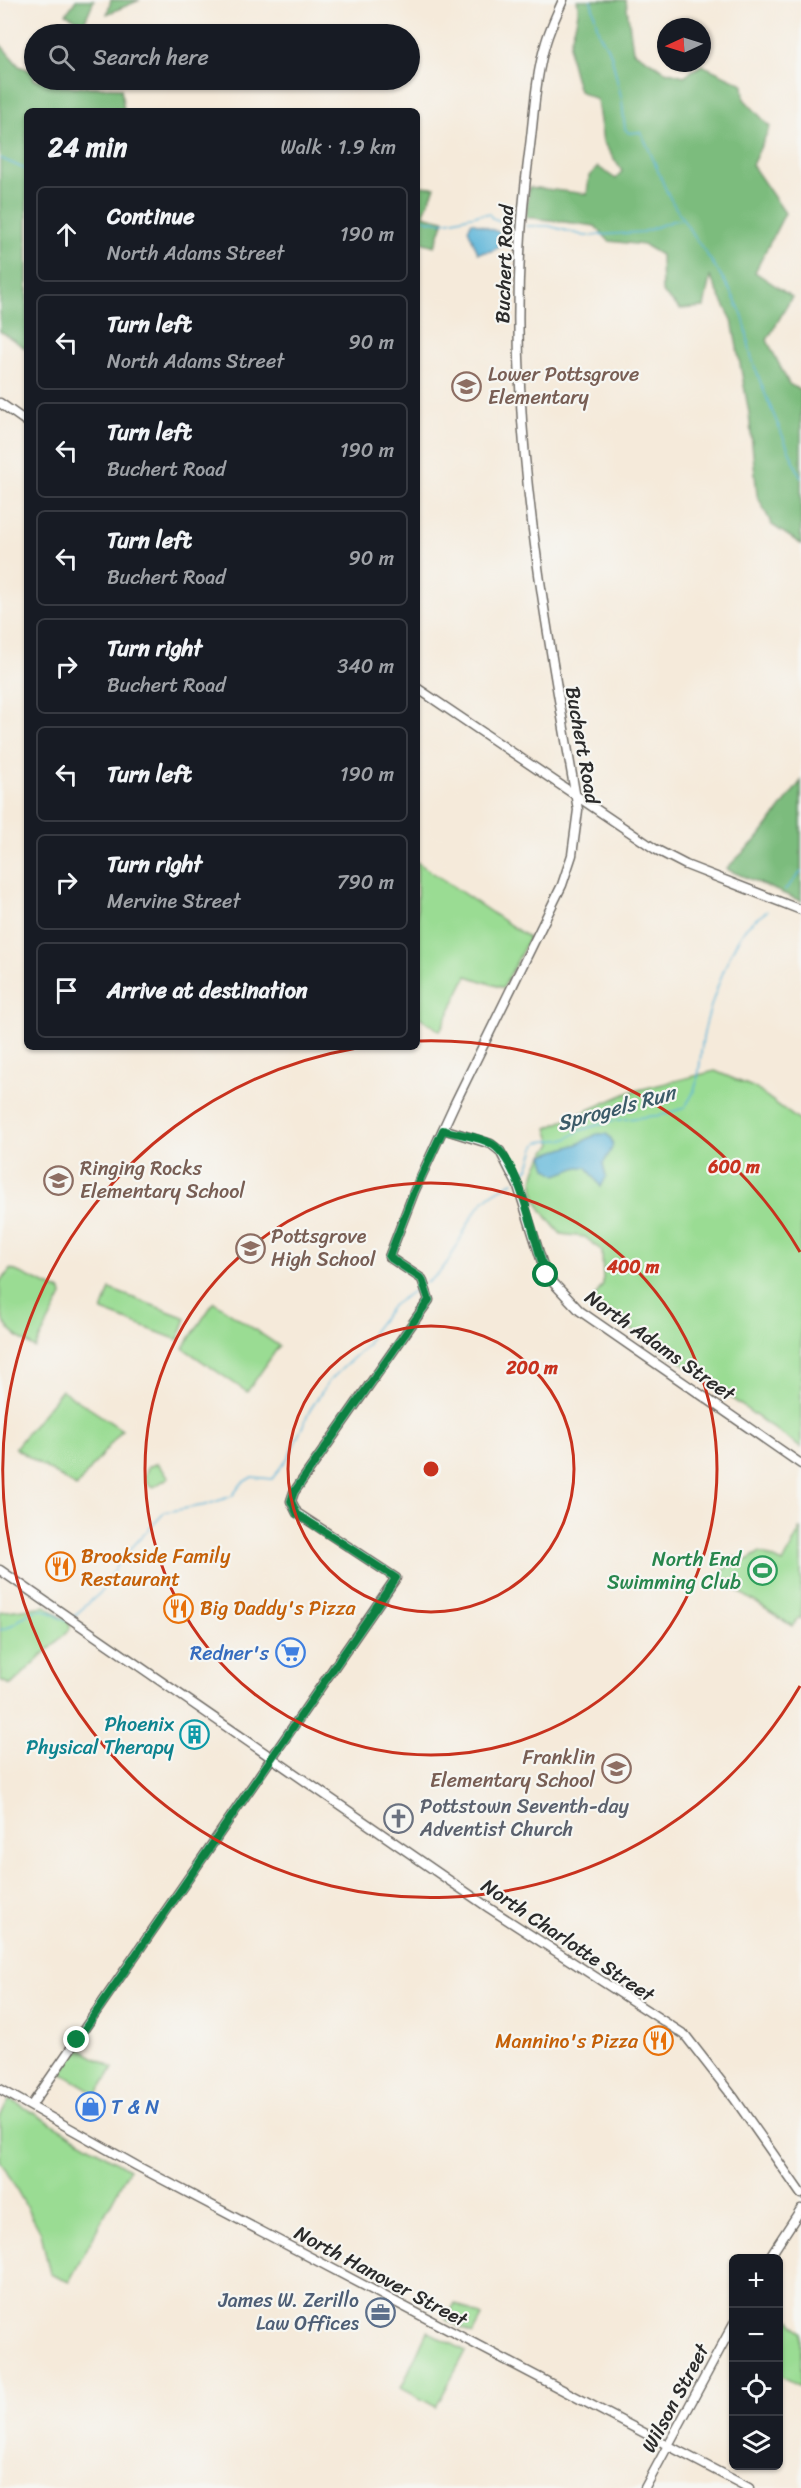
<!DOCTYPE html>
<meta charset="utf-8">
<style>
body{margin:0;font-family:Sriracha,sans-serif;background:#20242c;color:#f1f3f6}
.controls{position:absolute;right:18px;bottom:18px;display:grid;overflow:hidden;border-radius:9px;box-shadow:0 2px 4px #0004}
.controls button{width:54px;height:54px;display:grid;place-items:center;padding:0;border:0;border-bottom:2px solid #363941;background:#171b24;color:#f1f3f6;font:30px sans-serif}
.compass{position:absolute;left:657px;top:18px;width:54px;height:54px;border-radius:50%;background:#171b24;box-shadow:0 2px 4px #0004;rotate:266deg}
.stop{position:absolute;width:18px;height:18px;margin:-14px;border:4px solid #0b8043;border-radius:50%;background:#fff}
.stop.end{background:#0b8043;border-color:#fff;box-shadow:0 2px 6px #0008}
.list{margin:0;padding:0;list-style:none}
h2{display:flex;justify-content:space-between;align-items:center;height:78px;margin:0;padding:0 24px;font-size:26px}
h2 small{font-size:20px;font-weight:400;color:#9ea1a6}
.list li{display:grid;grid-template-columns:39px 1fr auto;gap:18px;align-items:center;box-sizing:border-box;height:96px;margin:0 12px 12px;padding:0 12px;border:2px solid #363941;border-radius:9px}
.list b{display:block;font-size:22px;white-space:nowrap}
.list p{margin:0;font-size:20px;white-space:nowrap;color:#9ea1a6}
.list em{font-size:20px;font-style:normal;color:#9ea1a6}
.icon{flex:none;width:33px;height:33px;fill:none;stroke:currentColor;stroke-width:2;stroke-linecap:round;stroke-linejoin:round}
.map{position:relative;flex:none;width:801px;height:2488px;overflow:hidden}
.search{position:absolute;background:#171b24;box-shadow:0 2px 4px #0004;left:24px;top:24px;width:396px;height:66px;display:flex;align-items:center;gap:15px;box-sizing:border-box;padding:0 21px;border-radius:33px;color:#9ea1a6;font-size:22px}
.panel{position:absolute;background:#171b24;box-shadow:0 2px 4px #0004;left:24px;top:108px;width:396px;height:942px;border-radius:9px}
.map>svg:first-child{display:block}
.green{fill:#9adc93;stroke:#62845f;stroke-width:1.5}
.forest{fill:#7bbc7d;stroke:#537454;stroke-width:1.5}
.water{fill:#5ab4d8;stroke:#427082;stroke-width:1.5}
.lines{fill:none;stroke-linecap:round;stroke-linejoin:round}
.stream{stroke:#5ab4d8;stroke-width:1.5}
.secondary-casing{stroke:#726e68;stroke-width:11}
.secondary{stroke:#fff;stroke-width:8}
.route{stroke:#0b8043;stroke-width:8}
.ring{fill:none;stroke:#c8321e;stroke-width:3}
.labels{text-anchor:middle;stroke-width:4.5;stroke-linejoin:round;paint-order:stroke}
.street-label{font-size:20px;fill:#2b2b2b;stroke:#f6f6f2}
.education-label{font-size:20px;fill:#785e54;stroke:#f6f6f2;text-anchor:start}
.food-label{font-size:20px;fill:#c56008;stroke:#f6f6f2;text-anchor:start}
.leisure-label{font-size:20px;fill:#27864d;stroke:#f6f6f2;text-anchor:end}
.shop-label{font-size:20px;fill:#366cbe;stroke:#f6f6f2;text-anchor:end}
.culture-label{font-size:20px;fill:#0d838f;stroke:#f6f6f2;text-anchor:end}
.worship-label{font-size:20px;fill:#5b616d;stroke:#f6f6f2;text-anchor:start}
.service-label{font-size:20px;fill:#4e5e75;stroke:#f6f6f2;text-anchor:end}
.water-label{font-size:21px;font-style:italic;fill:#3b5b68;stroke:#f6f6f2}
.centre{fill:#c8321e;stroke:#f6f6f2;stroke-width:3}
.ring-label{font-size:18px;text-anchor:middle;font-weight:bold;fill:#c8321e;stroke:#f6f6f2;stroke-width:4.5;stroke-linejoin:round;paint-order:stroke}
</style>
<div class="map">
<svg width="801" height="2488" viewBox="0 0 801 2488">
<rect width="100%" height="100%" fill="#f6f6f2"/>
<filter id="ink" filterUnits="userSpaceOnUse"><feTurbulence type="fractalNoise" baseFrequency=".0167" numOctaves="2"/><feDisplacementMap in="SourceGraphic" scale="12" xChannelSelector="R" yChannelSelector="G"/><feConvolveMatrix kernelMatrix="1 2 1 2 8 2 1 2 1" color-interpolation-filters="sRGB"/></filter>
<filter id="wash" filterUnits="userSpaceOnUse"><feTurbulence type="fractalNoise" baseFrequency=".008" numOctaves="4" result="noise"/><feDisplacementMap in="SourceGraphic" scale="24" xChannelSelector="R" yChannelSelector="G"/><feGaussianBlur stdDeviation="1.35" result="paint"/><feColorMatrix in="noise" values="0 0 0 0 0 0 0 0 0 0 0 0 0 0 0 0 0 1.4 0 .05"/><feComposite in="paint" operator="in"/></filter>
<g filter="url(#wash)">
<rect width="100%" height="100%" fill="#f5eada"/>
<!-- green -->
<path class="green" d="M417,862l112,76 -26,50 -36,-12 -27,55 -23,-16z
M715,1071l40,17 46,34v326l-133,-95 -77,-50 12,-19 -1,-33 -17,-14 -24,-3c-29,-32 -41,-54 -9,-90l-5,-16 83,-36z
M11,1269l50,22 1,5 -27,52c-35,-21 -35,-26 -35,-66z
M110,1289l76,29 -8,22 -76,-29z
M214,1302l65,44 -32,46 -64,-44z
M62,1390l60,40 -46,57 -61,-39z
M157,1463l12,14 -15,10 -6,-3 -3,-8 3,-9z
M801,1528v91l-2,-1 -7,8 -74,-48 15,-21 14,3 13,-8 23,11z
M46,1606l24,18v5l-59,56 -11,-5v-68z
M78,2048l35,20 -16,26 -36,-21z
M10,2099l119,70 -60,113 -19,-8 -9,-41 -41,-73v-43z
M455,2303l27,14 -9,17 -27,-14z
M791,2320l10,12v54l-22,-11v-47z
M427,2331l39,20 -30,56 -35,-19z"/>
<!-- forest -->
<path class="forest" d="M76,0h18l-10,23 -18,-9z
M111,0h29l-33,14z
M577,0h49l7,51 32,20 19,5 18,-11 41,19 1,15 26,28 -18,38 33,48 -30,59 37,25 -25,43 22,44 12,7v153l-29,-19 -15,-30 -8,-82 -17,-93 -22,-43 -6,30 -24,2 -18,-17 -1,-37 -17,-10 -35,-4 -14,-15 -69,-9 3,-30 58,7 2,-18 9,-9 18,12 6,-8 -19,-29 -6,-42 -18,-9c-4,-14 -11,-33 -9,-48 3,-14 11,-29 7,-43z
M0,44l19,22 15,6v8h19l7,6 61,2 3,23h-97v238l-27,-18z
M417,186l18,1 -12,28 21,5 -9,26 -18,-5z
M801,781v120l-75,-32 33,-32z"/>
<!-- water -->
<path class="water" d="M472,222l29,11v13l-9,5 -14,2 -10,-24z
M597,1134h9c14,9 2,20 -3,30l3,13 -5,10 -14,-20h-9l-21,8 -10,-7 -4,-13 35,-11z"/>
<g class="lines">
<!-- stream -->
<path class="stream" d="M591,0l8,34 12,20 11,47 3,28 4,4 11,-1c5,4 22,51 28,62 21,41 53,74 72,116 8,16 7,33 12,49 14,41 32,79 49,119
M0,158l27,12
M417,218l1,1
M424,219c22,9 42,-6 65,-5l3,4 24,8
M526,226h23l36,10 58,-4 32,-12h6
M785,890l16,-18
M519,1178l10,-11 6,-20 4,-5 28,-3 12,-8 31,-10 52,-6 22,-7c18,-24 14,-41 19,-70 5,-29 25,-86 42,-109 5,-7 15,-12 22,-18
M426,1283c30,-17 35,-59 59,-83 7,-8 19,-13 28,-18
M74,1616l26,-23 21,-34 44,-47 41,-7 26,-9 10,-13 10,-6 20,2 17,-23 21,-46 19,-29 39,-37 5,-13 20,-26 26,-18
M0,1630c18,-3 25,-21 42,-20 10,0 16,9 25,11"/>
</g>
</g>
<g filter="url(#ink)">
<g class="lines">
<defs>
<path id="secondary" d="M0,403l27,19
M417,688l238,161 31,16 115,45
M443,1129l48,15 9,7 18,35 28,89 34,36 221,153
M0,1570l489,338 196,127 49,63 67,96
M0,2089l137,77 612,322
M31,2106l365,-528 -99,-65 -6,-12 3,-9 135,-192 -7,-21 -33,-22 25,-65 41,-89 107,-218 10,-30 6,-45c-38,-223 -80,-428 -49,-656 5,-37 6,-76 17,-112 4,-14 11,-28 17,-42
M769,2258l32,-49
M645,2488l89,-165"/>
</defs>
<!-- secondary casing -->
<use href="#secondary" class="secondary-casing"/>
<!-- secondary -->
<use href="#secondary" class="secondary"/>
</g>
</g>
<g class="lines" filter="url(#ink)">
<!-- route -->
<path class="route" d="M77,2040l319,-462 -99,-64 -6,-13 3,-9 135,-192 -7,-21 -33,-22 25,-65 29,-62c16,5 35,6 49,14 29,18 42,99 54,131"/>
</g>
<!-- distance rings -->
<g class="ring">
<circle cx="431" cy="1469" r="143"/>
<circle cx="431" cy="1469" r="286"/>
<path d="M800 1686A428 428 0 1 1 357 1048M420 1041A428 428 0 0 1 800 1252"/>
</g>
<!-- icons -->
<defs>
<symbol id="school-ring" viewBox="-11 -11 22 22"><circle r="9.5" fill="#f6f6f2" stroke="#8d6e63" stroke-width="1.5"/><path d="M0-5L7-2L0 1L-7-2ZM-4 1L0 2.5L4 1V4Q0 6-4 4Z" fill="#8d6e63"/></symbol>
<symbol id="restaurant-ring" viewBox="-11 -11 22 22"><circle r="9.5" fill="#f6f6f2" stroke="#e8710a" stroke-width="1.5"/><path d="M-5-6h1v4h1v-4h1v4h1v-4h1v5L-1.5 .5V6h-2V.5L-5-1ZM5-6V6H3V1.5H1.5Q1.5-4 5-6Z" fill="#e8710a"/></symbol>
<symbol id="stadium-ring" viewBox="-11 -11 22 22"><circle r="9.5" fill="#f6f6f2" stroke="#2e9e5b" stroke-width="1.5"/><path d="M0-5a6.5 5 0 1 0 0 10a6.5 5 0 1 0 0-10ZM-3.5-1.8h7v3.6h-7Z" fill="#2e9e5b"/></symbol>
<symbol id="supermarket-ring" viewBox="-11 -11 22 22"><circle r="9.5" fill="#f6f6f2" stroke="#3f7fe0" stroke-width="1.5"/><path d="M-6-5.5h2.5l.6 2H6L4.5 2H-2.5L-4.4-4H-6ZM-1.5 3.2a1.3 1.3 0 1 0 .1 0ZM3 3.2a1.3 1.3 0 1 0 .1 0Z" fill="#3f7fe0"/></symbol>
<symbol id="building-ring" viewBox="-11 -11 22 22"><circle r="9.5" fill="#f6f6f2" stroke="#0f9aa8" stroke-width="1.5"/><path d="M-4-6H4V6H1V3H-1V6H-4ZM-2.5-4.3h1.7v1.8h-1.7ZM.8-4.3h1.7v1.8H.8ZM-2.5-1h1.7V.8h-1.7ZM.8-1h1.7V.8H.8Z" fill="#0f9aa8"/></symbol>
<symbol id="church-ring" viewBox="-11 -11 22 22"><circle r="9.5" fill="#f6f6f2" stroke="#6b7280" stroke-width="1.5"/><path d="M-1.2-6h2.4v3.5h3.3v2.4h-3.3V6h-2.4V-.1h-3.3v-2.4h3.3Z" fill="#6b7280"/></symbol>
<symbol id="shop-ring" viewBox="-11 -11 22 22"><circle r="9.5" fill="#f6f6f2" stroke="#3f7fe0" stroke-width="1.5"/><path d="M-5-2.5h2.3a2.7 3.5 0 0 1 5.4 0H5L5.5 6h-11ZM-1.5-2.5h3a1.5 2.3 0 0 0-3 0Z" fill="#3f7fe0"/></symbol>
<symbol id="office-ring" viewBox="-11 -11 22 22"><circle r="9.5" fill="#f6f6f2" stroke="#5c6f8a" stroke-width="1.5"/><path d="M-6-3h4V-5.5h4V-3h4V5H-6ZM-1-4.5V-3h2v-1.5ZM-6 0V1H6V0Z" fill="#5c6f8a"/></symbol>
</defs>
<g fill-rule="evenodd">
<use href="#school-ring" x="450" y="370" width="33" height="33"/>
<use href="#school-ring" x="42" y="1164" width="33" height="33"/>
<use href="#school-ring" x="234" y="1232" width="33" height="33"/>
<use href="#restaurant-ring" x="44" y="1550" width="33" height="33"/>
<use href="#stadium-ring" x="746" y="1554" width="33" height="33"/>
<use href="#restaurant-ring" x="162" y="1592" width="33" height="33"/>
<use href="#supermarket-ring" x="274" y="1636" width="33" height="33"/>
<use href="#building-ring" x="178" y="1718" width="33" height="33"/>
<use href="#school-ring" x="600" y="1752" width="33" height="33"/>
<use href="#church-ring" x="382" y="1802" width="33" height="33"/>
<use href="#restaurant-ring" x="642" y="2024" width="33" height="33"/>
<use href="#shop-ring" x="74" y="2090" width="33" height="33"/>
<use href="#office-ring" x="364" y="2296" width="33" height="33"/>
</g>
<g class="labels">
<!-- street labels -->
<g class="street-label">
<text transform="translate(504 264) rotate(-88)" y="7">Buchert Road</text>
<text transform="translate(583 745) rotate(80)" y="7">Buchert Road</text>
<text transform="translate(660 1345) rotate(35)" y="7">North Adams Street</text>
<text transform="translate(568 1940) rotate(34)" y="7">North Charlotte Street</text>
<text transform="translate(381 2276) rotate(28)" y="7">North Hanover Street</text>
<text transform="translate(675 2398) rotate(-62)" y="7">Wilson Street</text>
</g>
<!-- education labels -->
<g class="education-label">
<text x="488" y="381">Lower Pottsgrove<tspan x="488" dy="23">Elementary</tspan></text>
<text x="80" y="1175">Ringing Rocks<tspan x="80" dy="23">Elementary School</tspan></text>
<text x="271" y="1243">Pottsgrove<tspan x="271" dy="23">High School</tspan></text>
<text x="595" y="1764" text-anchor="end">Franklin<tspan x="595" dy="23">Elementary School</tspan></text>
</g>
<!-- food labels -->
<g class="food-label">
<text x="81" y="1563">Brookside Family<tspan x="81" dy="23">Restaurant</tspan></text>
<text x="200" y="1615">Big Daddy's Pizza</text>
<text x="638" y="2048" text-anchor="end">Mannino's Pizza</text>
</g>
<!-- leisure labels -->
<g class="leisure-label">
<text x="741" y="1566">North End<tspan x="741" dy="23">Swimming Club</tspan></text>
</g>
<!-- shop labels -->
<g class="shop-label">
<text x="269" y="1660">Redner's</text>
<text x="111" y="2114" text-anchor="start">T &amp; N</text>
</g>
<!-- culture labels -->
<g class="culture-label">
<text x="174" y="1731">Phoenix<tspan x="174" dy="23">Physical Therapy</tspan></text>
</g>
<!-- worship labels -->
<g class="worship-label">
<text x="420" y="1813">Pottstown Seventh-day<tspan x="420" dy="23">Adventist Church</tspan></text>
</g>
<!-- service labels -->
<g class="service-label">
<text x="359" y="2307">James W. Zerillo<tspan x="359" dy="23">Law Offices</tspan></text>
</g>
<!-- water labels -->
<g class="water-label">
<text transform="translate(616 1108) rotate(-15)" y="7">Sprogels Run</text>
</g>
</g>
<circle cx="431" cy="1469" r="9" class="centre"/>
<g class="ring-label">
<text x="734" y="1173">600 m</text>
<text x="633" y="1273">400 m</text>
<text x="532" y="1374">200 m</text>
</g>
</svg>
<div class="controls">
<button>+</button>
<button>−</button>
<button><svg class="icon" aria-label="locate" viewBox="0 0 24 24"><circle cx="12" cy="12" r="6"/><path d="M12 2v4M12 18v4M2 12h4M18 12h4"/></svg></button>
<button><svg class="icon" aria-label="layers" viewBox="0 0 24 24"><path d="M12 4l9 5-9 5-9-5zM3 14l9 5 9-5"/></svg></button>
</div>
<svg class="compass" viewBox="-18 -18 36 36"><path d="M0-13l5 13h-10z" fill="#e53935"/><path d="M0 13l5-13h-10z" fill="#9ea1a6"/></svg>
<div class="stop" style="left:546px;top:1275px"></div>
<div class="stop end" style="left:77px;top:2040px"></div>
<div class="search"><svg class="icon" aria-label="search" viewBox="0 0 24 24"><circle cx="10" cy="10" r="6"/><path d="M15 15l6 6"/></svg>Search here</div>
<section class="panel">
<h2>24 min<small>Walk · 1.9 km</small></h2>
<ul class="list">
<li><svg class="icon" aria-label="ahead" viewBox="0 0 24 24"><path d="M12 20V5M6 11l6-6 6 6"/></svg><div><b>Continue</b><p>North Adams Street</p></div><em>190 m</em></li>
<li><svg class="icon" aria-label="left" viewBox="0 0 24 24"><path d="M17 20v-9H6M10 6l-5 5 5 5"/></svg><div><b>Turn left</b><p>North Adams Street</p></div><em>90 m</em></li>
<li><svg class="icon" aria-label="left" viewBox="0 0 24 24"><path d="M17 20v-9H6M10 6l-5 5 5 5"/></svg><div><b>Turn left</b><p>Buchert Road</p></div><em>190 m</em></li>
<li><svg class="icon" aria-label="left" viewBox="0 0 24 24"><path d="M17 20v-9H6M10 6l-5 5 5 5"/></svg><div><b>Turn left</b><p>Buchert Road</p></div><em>90 m</em></li>
<li><svg class="icon" aria-label="right" viewBox="0 0 24 24"><path d="M7 20v-9h11M14 6l5 5-5 5"/></svg><div><b>Turn right</b><p>Buchert Road</p></div><em>340 m</em></li>
<li><svg class="icon" aria-label="left" viewBox="0 0 24 24"><path d="M17 20v-9H6M10 6l-5 5 5 5"/></svg><div><b>Turn left</b></div><em>190 m</em></li>
<li><svg class="icon" aria-label="right" viewBox="0 0 24 24"><path d="M7 20v-9h11M14 6l5 5-5 5"/></svg><div><b>Turn right</b><p>Mervine Street</p></div><em>790 m</em></li>
<li><svg class="icon" aria-label="arrive" viewBox="0 0 24 24"><path d="M6 21V4h12l-3 4 3 4H6"/></svg><div><b>Arrive at destination</b></div></li>
</ul>
</section>
</div>
